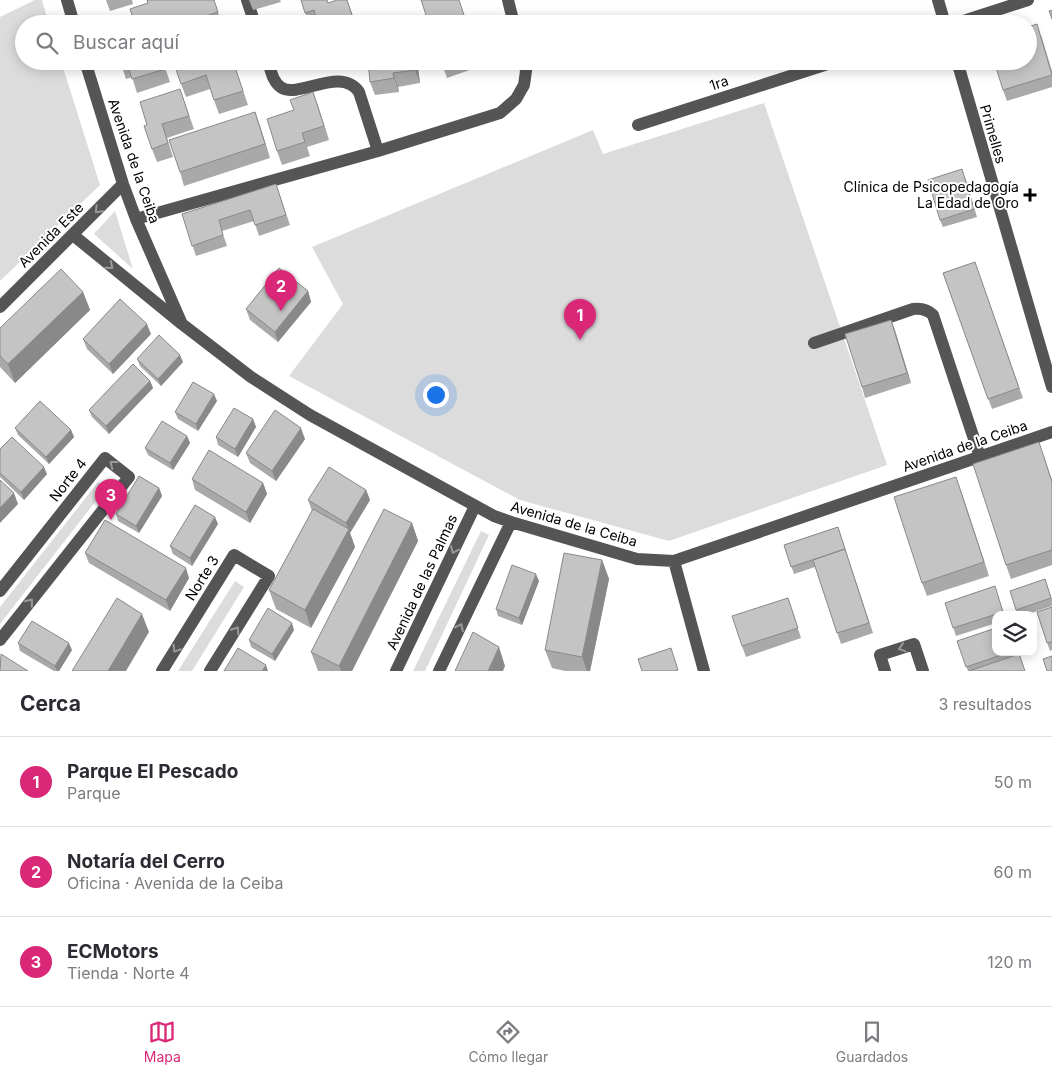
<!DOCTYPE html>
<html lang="es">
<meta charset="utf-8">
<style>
body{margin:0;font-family:Inter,sans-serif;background:#f7f7f7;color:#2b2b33}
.controls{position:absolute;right:15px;bottom:15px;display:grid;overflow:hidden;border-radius:10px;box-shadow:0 2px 12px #0003}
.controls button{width:45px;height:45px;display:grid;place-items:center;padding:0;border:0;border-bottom:1px solid #e1e1e2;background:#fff;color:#2b2b33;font:25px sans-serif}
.you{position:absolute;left:435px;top:394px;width:18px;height:18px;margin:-12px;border:4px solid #fff;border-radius:50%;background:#1a73e8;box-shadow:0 0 0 8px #1a73e833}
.badge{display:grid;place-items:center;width:32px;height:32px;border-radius:50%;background:#db2777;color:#fff;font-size:16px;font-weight:700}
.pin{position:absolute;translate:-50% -41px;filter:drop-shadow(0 1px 2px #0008)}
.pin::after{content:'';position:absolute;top:26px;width:18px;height:15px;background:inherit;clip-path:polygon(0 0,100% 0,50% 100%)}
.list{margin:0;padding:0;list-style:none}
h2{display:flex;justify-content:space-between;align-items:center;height:65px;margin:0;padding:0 20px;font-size:21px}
h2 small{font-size:16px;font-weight:400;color:#7c7c81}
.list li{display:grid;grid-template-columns:32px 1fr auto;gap:15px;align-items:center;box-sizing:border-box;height:90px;padding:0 20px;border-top:1px solid #e1e1e2}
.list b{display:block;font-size:19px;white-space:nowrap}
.list p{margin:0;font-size:16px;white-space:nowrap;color:#7c7c81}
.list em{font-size:16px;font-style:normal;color:#7c7c81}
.icon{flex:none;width:28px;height:28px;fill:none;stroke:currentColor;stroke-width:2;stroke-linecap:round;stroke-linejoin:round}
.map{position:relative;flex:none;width:1052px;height:671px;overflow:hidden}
.search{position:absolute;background:#fff;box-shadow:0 2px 12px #0003;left:15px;right:15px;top:15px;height:55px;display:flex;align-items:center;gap:12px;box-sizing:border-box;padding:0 18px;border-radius:28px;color:#7c7c81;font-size:19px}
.sheet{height:335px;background:#fff}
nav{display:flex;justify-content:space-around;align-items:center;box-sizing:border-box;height:70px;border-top:1px solid #e1e1e2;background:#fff;font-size:14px;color:#7c7c81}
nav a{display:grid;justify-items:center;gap:2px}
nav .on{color:#db2777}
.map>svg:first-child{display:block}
.green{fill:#dcdcdc}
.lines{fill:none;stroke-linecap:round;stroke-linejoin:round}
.minor{stroke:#555;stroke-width:12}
.wall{fill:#a9a9a9}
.shaded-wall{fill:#898989}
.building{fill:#c4c4c4;stroke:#898989}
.oneway{stroke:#999}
.poi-dot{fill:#000;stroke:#fff;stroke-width:2}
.labels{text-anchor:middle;stroke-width:4;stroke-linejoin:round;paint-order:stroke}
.street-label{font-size:14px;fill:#000;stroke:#fff}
.poi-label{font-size:14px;fill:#000;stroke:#fff;text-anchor:end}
</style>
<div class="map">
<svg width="1052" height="671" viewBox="0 0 1052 671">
<rect width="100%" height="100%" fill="#fff"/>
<!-- green -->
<path class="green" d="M35,0h7l7,24h-25v37h37l39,124 -100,96v-264z
M764,103l123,362 -218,76 -149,-41 -231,-124 54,-72 -31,-57 281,-117 10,24z
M115,211l18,58 -39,-35z
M98,482l8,6 -106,136v-17z
M481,531l8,4 -64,136h-12z
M235,581l9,6 -52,84h-14z"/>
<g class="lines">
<!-- minor -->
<path class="minor" d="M67,0l7,24
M247,0l8,24
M508,0l6,24
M938,0l7,24
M954,24l74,-24
M85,61l38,123 13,35 45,103
M268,61c3,10 5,22 14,27 18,10 59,-22 77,4l19,59
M957,61l95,326
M638,125l199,-64
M136,219l242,-68 122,-38 16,-14 8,-14 2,-14 -2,-10
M73,235l109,89 69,53 59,38 184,101 17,6 126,37 37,2 378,-129
M0,307l123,-123
M814,343l99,-34c8,-1 14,0 20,6l47,142
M674,561l30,110
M0,591l105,-133 24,19 -129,163
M162,671l72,-116 35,21 -59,95
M396,671l79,-165
M439,671l72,-149
M885,671l-5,-16 34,-11 9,27"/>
</g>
<!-- wall -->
<path class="wall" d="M106,0h26l1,4 -23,7z
M147,0h67l8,24h-106l17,-6 15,-15z
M249,0h31l1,2 -28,8z
M301,0l27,3 19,-3 9,24h-47z
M1041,35l11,36v16l-45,14 -4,-11z
M120,61h43l7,21 -33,11 -5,-16 -6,2z
M417,61l3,22 -22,4 1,5 -24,3 -5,-13z
M441,61h39l1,5 -34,12z
M228,66l11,12 9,27 -29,9 -9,-25 -24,8 -5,-13z
M180,89l14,40 -27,9 6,19 -16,5 -5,-13 -5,-24z
M313,92l16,48 -22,7 3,9 -28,9 -5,-14 17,-41z
M255,112l15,46 -86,28 -4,-14z
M965,177l12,40 -34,10 -3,-7z
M276,184l14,41 -31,11 -5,-15 -32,10 5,15 -31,10 -14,-42z
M975,262l48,136 -31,11 -49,-136z
M308,291l3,11 -33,40 -28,-22 -4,-11z
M83,292l7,18 -75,73 -15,-16v-39z
M891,320l20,63 -46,15 -3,-11z
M151,334l-38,40 -26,-25 -4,-10z
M137,359l46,3 -22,24 -21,-20z
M150,381l3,7 -44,46 -17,-17 -3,-7z
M217,401l-19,30 -20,-12 -3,-7z
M253,419l3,8 -18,30 -20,-12 -2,-8z
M15,428l56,2 3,7 -25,27 -31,-29z
M187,436l3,7 -17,27 -25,-15 -3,-7z
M305,439l-29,42 -26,-18 -4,-10z
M0,449l47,25 -23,26 -24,-23z
M1044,456l8,24v85l-41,14 -5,-14z
M192,479l71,4 4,11 -17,29 -55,-33z
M159,488l3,8 -23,37 -21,-12 -2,-7z
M366,490l4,10 -20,33 5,14 -44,81 -35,-19 -7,-19 43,-79 -4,-11z
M961,491l28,85 -62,20 -5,-13z
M412,523l6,18 -66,130h-34l-7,-19z
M218,524l-26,42 -19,-12 -3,-8z
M838,527l35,106 -32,11 -26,-77 -21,7 -10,-29z
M85,553l104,25 -19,33 -81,-48z
M602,560l7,19 -19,92h-25l-13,-3 -7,-18z
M1045,579l7,20v7l-27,9h-7l-8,-24z
M539,581l-17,44 -24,-9 -2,-7z
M995,586l9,29h-8v8l-40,13 -11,-33z
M788,598l13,40 -55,19 -4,-11z
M1052,607v43l-2,1 -13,-39z
M294,630l-19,31 -24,-14 -2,-7z
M957,641l39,11h23l6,19h-57z
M18,643l54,7 -13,21h-5l-34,-20z"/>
<!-- shaded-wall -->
<path class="shaded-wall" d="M414,61h3l3,22 -5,-13z
M393,73l5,14 1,5 -5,-14z
M313,92l5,14 11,34 -5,-14z
M255,112l5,14 10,32 -5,-14z
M308,291l3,11 -33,40 -3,-10z
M83,292l7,18 -75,73 -7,-19z
M891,320l4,10 16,53 -4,-10z
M147,324l4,10 -38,40 -4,-10z
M180,355l3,7 -22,24 -3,-7z
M150,381l3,7 -44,46 -3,-8z
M214,394l3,7 -19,30 -2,-7z
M253,419l3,8 -18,30 -3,-8z
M301,428l4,11 -29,42 -4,-10z
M71,430l3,7 -25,27 -3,-7z
M187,436l3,7 -17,27 -3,-7z
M44,467l3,7 -23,26 -3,-8z
M956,477l5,14 28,85 -5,-14z
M263,483l4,11 -17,29 -4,-11z
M159,488l3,8 -23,37 -3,-7z
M366,490l4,10 -20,33 5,14 -44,81 -6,-18 43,-81 -2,-6z
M14,493l4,11 -18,19v-15z
M215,517l3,7 -26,42 -2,-8z
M412,523l6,18 -66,130h-11l-2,-5z
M602,560l7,19 -19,92h-3l-5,-14z
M186,568l3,10 -19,33 -4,-11z
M536,574l3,7 -17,44 -3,-7z
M142,614l7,18 -23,39h-18z
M292,623l2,7 -19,31 -3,-7z
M69,643l3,7 -13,21h-2l-2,-5z
M499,647l6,19 -2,5h-15z
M266,665l2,6h-6z"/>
<!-- building -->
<path class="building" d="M147,0h67l4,12 -36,12h-66l17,-6 -3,-9 18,-6z
M301,0h26l1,3 9,-3h10l8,24h-37l-4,-14 -9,3z
M421,0h38l8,24h-38z
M1052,10v9l-3,-8z
M1037,24l15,51 -49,15 -9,-29h34v-34z
M120,61h42l3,8 -33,10 -5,-16 -6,2z
M173,61h53l1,5 7,-2 9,27 -29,9 -8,-25 -25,9z
M368,61h46l1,9 -22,3 1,5 -24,4z
M441,61h9l-8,3z
M180,89l9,27 -27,8 6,19 -16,6 -8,-23 3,-1 -7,-23z
M313,92l11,34 -22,7 3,9 -28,9 -10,-32 27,-9 -4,-10z
M255,112l10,32 -85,28 -11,-32z
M962,169l12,40 -34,11 -12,-40z
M276,184l10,31 -31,10 -5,-15 -31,10 4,15 -31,11 -10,-32z
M975,262l44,126 -31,11 -45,-126z
M279,268l29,23 -33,41 -29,-23z
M61,269l22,23 -75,72 -8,-8v-28z
M120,299l27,25 -38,40 -26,-25z
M891,320l16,53 -45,14 -17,-53z
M159,335l21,20 -22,24 -21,-20z
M133,364l17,17 -44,45 -17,-16z
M193,382l21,12 -18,30 -21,-12z
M40,401l31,29 -25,27 -31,-29z
M234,408l19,11 -18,30 -19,-12z
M275,410l26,18 -29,43 -26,-18z
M162,421l25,15 -17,27 -25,-15z
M12,437l32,30 -23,25 -21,-19v-24z
M1039,442l13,40v68l-46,15 -33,-101z
M209,450l54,33 -17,29 -54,-33z
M329,467l37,23 -20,33 -38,-23z
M139,476l20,12 -23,38 -20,-12z
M956,477l28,85 -62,21 -28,-86z
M0,480l14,13 -14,15z
M195,505l20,12 -25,41 -20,-12z
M313,509l36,20 -44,81 -36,-20z
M384,509l28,14 -73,143 -28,-14z
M105,520l81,48 -20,32 -81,-47z
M838,527l7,22 -54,18 -7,-22z
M845,549l24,74 -32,10 -24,-73z
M564,553l38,7 -20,97 -37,-7z
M512,565l24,9 -17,44 -23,-9z
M1045,579l6,19 -35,12 -6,-19z
M995,586l8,26 -50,16 -8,-25z
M117,598l25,16 -34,57h-36z
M788,598l10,30 -56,18 -10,-30z
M1052,607v35l-5,1 -10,-31z
M268,608l24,15 -20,31 -23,-14z
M32,621l37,22 -14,23 -37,-23z
M996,628v24h14l-44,15 -9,-26z
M473,632l26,15 -11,24h-33z
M238,648l28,17 -4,6h-38z
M671,648l7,22 -3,1h-33l-4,-12z
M1,654l27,17h-28z
M1019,654l6,17h-56z
M1052,656v15h-5l-4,-12z"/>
<!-- one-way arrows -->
<defs><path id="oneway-chevron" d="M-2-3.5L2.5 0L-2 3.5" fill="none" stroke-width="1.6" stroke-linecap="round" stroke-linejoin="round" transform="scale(1.25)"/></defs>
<g class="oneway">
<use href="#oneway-chevron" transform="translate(98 210) rotate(134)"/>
<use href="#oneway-chevron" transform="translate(110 266) rotate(39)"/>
<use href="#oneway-chevron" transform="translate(113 464) rotate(-142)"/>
<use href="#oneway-chevron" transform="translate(454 550) rotate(115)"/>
<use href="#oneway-chevron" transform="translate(30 602) rotate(-52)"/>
<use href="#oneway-chevron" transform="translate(460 627) rotate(-64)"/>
<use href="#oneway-chevron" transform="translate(236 630) rotate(-58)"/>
<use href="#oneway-chevron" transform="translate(902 648) rotate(162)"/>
<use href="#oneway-chevron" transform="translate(176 649) rotate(122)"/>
</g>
<!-- markers -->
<path class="poi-dot" d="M1027.5 187.5h5v5h5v5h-5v5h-5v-5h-5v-5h5z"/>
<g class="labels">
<!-- street labels -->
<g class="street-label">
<text transform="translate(719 83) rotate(-18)" y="5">1ra</text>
<text transform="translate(993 134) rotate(74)" y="5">Primelles</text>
<text transform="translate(134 161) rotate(71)" y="5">Avenida de la Ceiba</text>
<text transform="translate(51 235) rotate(-45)" y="5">Avenida Este</text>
<text transform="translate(965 446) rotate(-19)" y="5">Avenida de la Ceiba</text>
<text transform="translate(68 480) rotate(-52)" y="5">Norte 4</text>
<text transform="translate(574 524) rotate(16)" y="5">Avenida de la Ceiba</text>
<text transform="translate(202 578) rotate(-58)" y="5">Norte 3</text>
<text transform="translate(422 582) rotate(-65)" y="5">Avenida de las Palmas</text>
</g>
<!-- poi labels -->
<g class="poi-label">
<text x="1019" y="192">Clínica de Psicopedagogía<tspan x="1019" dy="16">La Edad de Oro</tspan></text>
</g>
</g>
</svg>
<div class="controls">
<button><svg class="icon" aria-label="layers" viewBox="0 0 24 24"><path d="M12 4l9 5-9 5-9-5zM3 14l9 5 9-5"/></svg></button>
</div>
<div class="you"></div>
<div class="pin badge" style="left:580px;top:340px">1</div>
<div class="pin badge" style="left:281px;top:311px">2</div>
<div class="pin badge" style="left:111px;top:520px">3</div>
<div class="search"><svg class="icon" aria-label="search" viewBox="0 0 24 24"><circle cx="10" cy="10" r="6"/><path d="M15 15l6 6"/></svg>Buscar aquí</div>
</div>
<section class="sheet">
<h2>Cerca<small>3 resultados</small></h2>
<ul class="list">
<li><span class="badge">1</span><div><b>Parque El Pescado</b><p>Parque</p></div><em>50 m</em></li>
<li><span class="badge">2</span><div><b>Notaría del Cerro</b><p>Oficina · Avenida de la Ceiba</p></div><em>60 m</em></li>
<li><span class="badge">3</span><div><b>ECMotors</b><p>Tienda · Norte 4</p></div><em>120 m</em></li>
</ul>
</section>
<nav>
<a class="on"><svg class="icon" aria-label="map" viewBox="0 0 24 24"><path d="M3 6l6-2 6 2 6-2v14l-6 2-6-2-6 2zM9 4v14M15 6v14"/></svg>Mapa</a>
<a><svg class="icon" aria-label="directions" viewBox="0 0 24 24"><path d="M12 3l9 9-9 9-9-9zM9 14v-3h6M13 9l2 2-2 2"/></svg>Cómo llegar</a>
<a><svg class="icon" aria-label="saved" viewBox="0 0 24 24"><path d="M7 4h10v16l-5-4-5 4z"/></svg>Guardados</a>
</nav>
